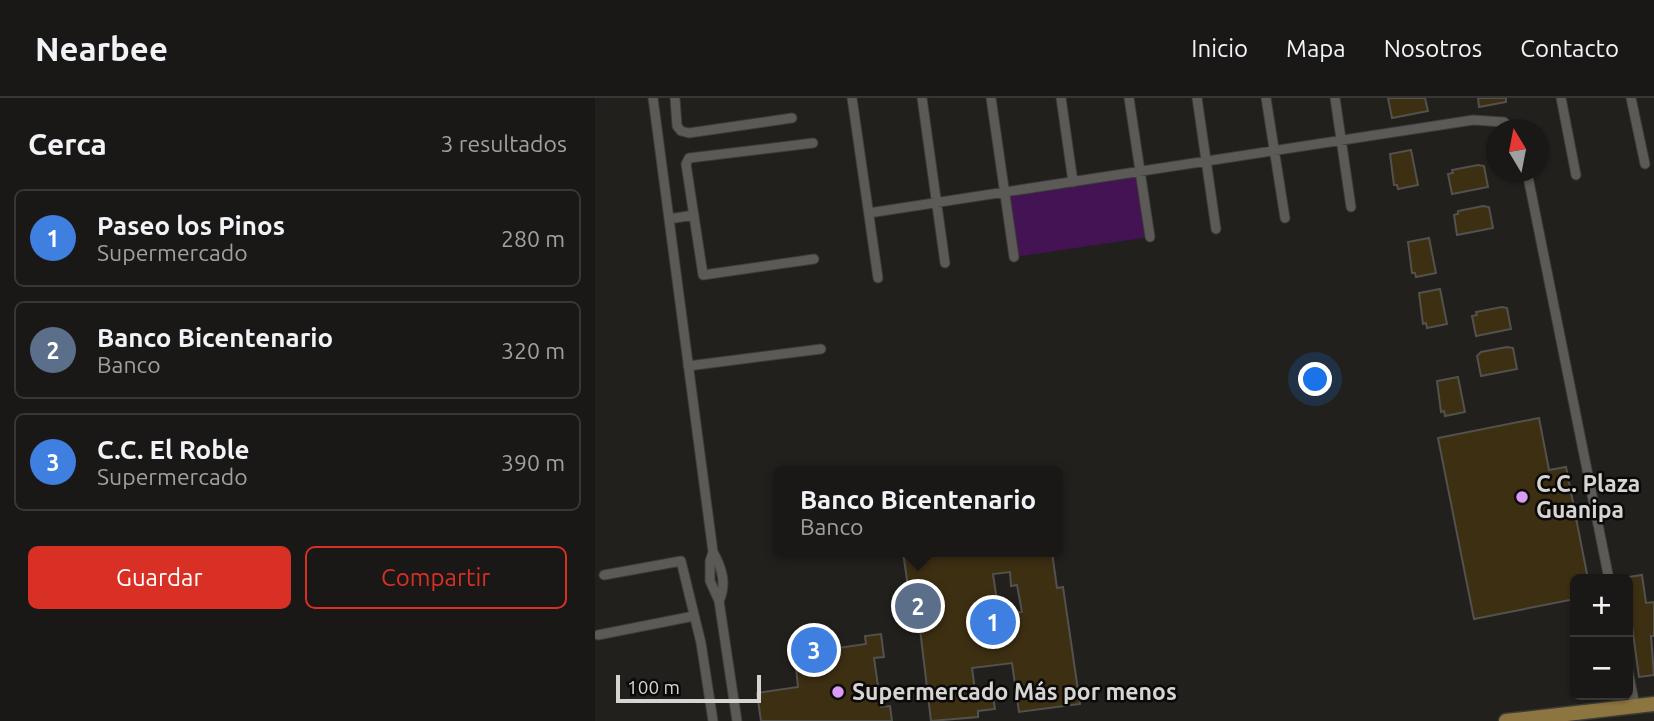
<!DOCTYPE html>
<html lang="es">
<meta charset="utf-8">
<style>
body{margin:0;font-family:Ubuntu,sans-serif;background:#23211f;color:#f1f3f6}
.controls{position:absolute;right:21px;bottom:21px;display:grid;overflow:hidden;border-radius:10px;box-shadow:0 2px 5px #0004}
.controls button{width:63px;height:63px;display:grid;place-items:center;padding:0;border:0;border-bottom:2px solid #383735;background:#1a1816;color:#f1f3f6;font:35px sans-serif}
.compass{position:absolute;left:891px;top:21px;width:63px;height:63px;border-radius:50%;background:#1a1816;box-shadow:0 2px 5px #0004;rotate:350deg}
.scale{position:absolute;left:21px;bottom:18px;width:145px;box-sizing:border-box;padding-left:7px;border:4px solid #d6d5d3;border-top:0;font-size:19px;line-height:24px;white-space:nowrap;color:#d6d5d3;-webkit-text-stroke:5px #0b0a08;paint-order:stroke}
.you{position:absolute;left:721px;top:282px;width:24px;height:24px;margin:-18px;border:5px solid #fff;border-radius:50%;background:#1a73e8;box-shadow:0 0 0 10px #1a73e833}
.badge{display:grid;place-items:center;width:46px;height:46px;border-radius:50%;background:#d93025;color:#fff;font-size:23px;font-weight:700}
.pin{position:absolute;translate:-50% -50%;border:4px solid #fff;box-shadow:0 2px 7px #0006}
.popup{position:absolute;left:178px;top:368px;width:290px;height:91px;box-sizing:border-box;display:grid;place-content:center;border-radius:10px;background:#1a1816;filter:drop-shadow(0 2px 5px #0005);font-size:23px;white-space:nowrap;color:#9fa0a1}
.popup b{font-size:26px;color:#f1f3f6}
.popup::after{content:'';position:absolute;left:50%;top:100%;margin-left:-14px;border:14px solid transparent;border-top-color:#1a1816}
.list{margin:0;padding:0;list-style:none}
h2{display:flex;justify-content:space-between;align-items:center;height:91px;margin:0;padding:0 28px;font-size:30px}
h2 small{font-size:23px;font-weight:400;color:#9fa0a1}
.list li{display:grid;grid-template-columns:46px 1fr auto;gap:21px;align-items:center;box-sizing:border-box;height:98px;margin:0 14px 14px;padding:0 14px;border:2px solid #383735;border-radius:10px}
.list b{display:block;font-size:26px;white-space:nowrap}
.list p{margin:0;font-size:23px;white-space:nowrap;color:#9fa0a1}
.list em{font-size:23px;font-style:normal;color:#9fa0a1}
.actions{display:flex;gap:14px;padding:21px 28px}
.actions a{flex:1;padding:16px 0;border:2px solid #d93025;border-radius:10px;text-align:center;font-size:24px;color:#d93025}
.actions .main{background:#d93025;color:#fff}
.map{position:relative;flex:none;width:1059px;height:623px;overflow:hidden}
header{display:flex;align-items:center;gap:42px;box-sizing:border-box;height:98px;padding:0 35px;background:#1a1816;border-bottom:2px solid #383735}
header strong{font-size:33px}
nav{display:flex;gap:38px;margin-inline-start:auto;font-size:24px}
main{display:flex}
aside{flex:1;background:#1a1816}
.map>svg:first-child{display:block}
.green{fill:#431354}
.building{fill:#3d2f12;stroke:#53514d;stroke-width:2;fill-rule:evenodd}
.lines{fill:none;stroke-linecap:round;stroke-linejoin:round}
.minor-casing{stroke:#3c3b38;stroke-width:11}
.primary-casing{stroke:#3c3b38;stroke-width:17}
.minor{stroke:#5c5a56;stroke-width:9}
.primary{stroke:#8d753f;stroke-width:14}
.poi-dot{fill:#da9af6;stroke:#0b0a08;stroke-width:2.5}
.labels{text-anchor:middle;stroke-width:5;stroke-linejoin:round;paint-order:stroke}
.poi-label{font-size:23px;font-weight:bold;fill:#d6d5d3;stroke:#0b0a08;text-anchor:start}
</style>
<header>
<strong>Nearbee</strong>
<nav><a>Inicio</a><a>Mapa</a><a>Nosotros</a><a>Contacto</a></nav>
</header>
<main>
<aside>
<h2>Cerca<small>3 resultados</small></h2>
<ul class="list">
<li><span class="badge" style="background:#3f7fe0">1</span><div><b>Paseo los Pinos</b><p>Supermercado</p></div><em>280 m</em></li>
<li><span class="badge" style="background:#5c6f8a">2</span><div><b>Banco Bicentenario</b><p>Banco</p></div><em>320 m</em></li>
<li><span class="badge" style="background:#3f7fe0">3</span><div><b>C.C. El Roble</b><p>Supermercado</p></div><em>390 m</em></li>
</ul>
<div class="actions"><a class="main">Guardar</a><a>Compartir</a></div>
</aside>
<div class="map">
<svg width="1059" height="623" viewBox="0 0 1059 623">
<rect width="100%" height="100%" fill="#22201d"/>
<!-- green -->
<path class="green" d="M545,74l10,65 -136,20 -10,-65z"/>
<!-- building -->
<path class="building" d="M793,0h37l3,13 -36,7z
M883,0h28v4l-27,5z
M816,52l7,35 -20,4 -1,-4h-3l-4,-31z
M883,67l6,1 4,21 -36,7 -4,-20 5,-1 -1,-3z
M888,108l6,1 4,21 -36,7 -3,-20 4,-1v-3z
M834,140l7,35 -20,4 -1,-4h-3l-4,-31z
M845,191l7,35 -20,4 -1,-5 -3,1 -4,-31z
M907,209l5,1 4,21 -35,7 -4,-20 5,-1 -1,-3z
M912,249l6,1 4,21 -36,7 -4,-20 4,-4z
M863,279l7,35 -20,4 -1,-5 -3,1 -4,-31z
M944,320l10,52 17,-3 22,112h-13v20l-101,20 -36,-181z
M308,454h149l5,36 6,-1 17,117 -61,8 -7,-49 -40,5 4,30 17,-2 2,13 -17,2v6l-47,4 -12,-100 -6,1zM415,474l1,14 6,-1 5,27 -23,3 -6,-41z
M1047,477l4,28 8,-1v34h-3l3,39 -15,2 -9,-66 -2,1v-35z
M286,536l3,23 -10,1 7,49 9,-1 2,15h-131l-4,-28 41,-6 -2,-20 16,-2 -2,-13 56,-8 -1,-8z"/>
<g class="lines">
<defs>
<path id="minor" d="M58,0l60,454c9,16 14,32 6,49
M80,0l2,28 4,5 8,2 103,-15
M257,0l26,180
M327,0l23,165
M396,0l23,159
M466,0l12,84
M534,0l21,139
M602,0l19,131
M671,0l19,120
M740,0l16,109
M966,0l15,77
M1036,0l14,66
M218,45l-124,15 -3,6 17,111 111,-16
M932,74l82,407
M274,115l604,-93 31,2 9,8
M74,121l25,-4
M93,268l133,-17
M118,454l-3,9v20l9,20 18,120
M9,477l77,-14 20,82 12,78
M3,537l96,-19
M1033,573l7,35"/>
<path id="primary" d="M911,623l148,-17"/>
</defs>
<!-- minor casing -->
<use href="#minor" class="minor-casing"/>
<!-- primary casing -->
<use href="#primary" class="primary-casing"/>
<!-- minor -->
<use href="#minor" class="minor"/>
<!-- primary -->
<use href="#primary" class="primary"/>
</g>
<!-- markers -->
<g class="poi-dot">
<circle cx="927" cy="399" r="7"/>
<circle cx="243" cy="594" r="7"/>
</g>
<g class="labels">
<!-- poi labels -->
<g class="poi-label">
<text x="941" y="394">C.C. Plaza<tspan x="941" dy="26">Guanipa</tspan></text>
<text x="257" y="602">Supermercado Más por menos</text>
</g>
</g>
</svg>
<div class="controls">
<button>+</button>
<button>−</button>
</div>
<svg class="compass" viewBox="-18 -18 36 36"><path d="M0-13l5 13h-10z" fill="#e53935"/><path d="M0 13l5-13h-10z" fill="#9fa0a1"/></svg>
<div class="scale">100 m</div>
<div class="you"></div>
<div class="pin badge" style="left:398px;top:524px;background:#3f7fe0">1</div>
<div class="pin badge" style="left:323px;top:508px;background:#5c6f8a">2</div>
<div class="popup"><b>Banco Bicentenario</b>Banco</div>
<div class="pin badge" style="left:219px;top:552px;background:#3f7fe0">3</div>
</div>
</main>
